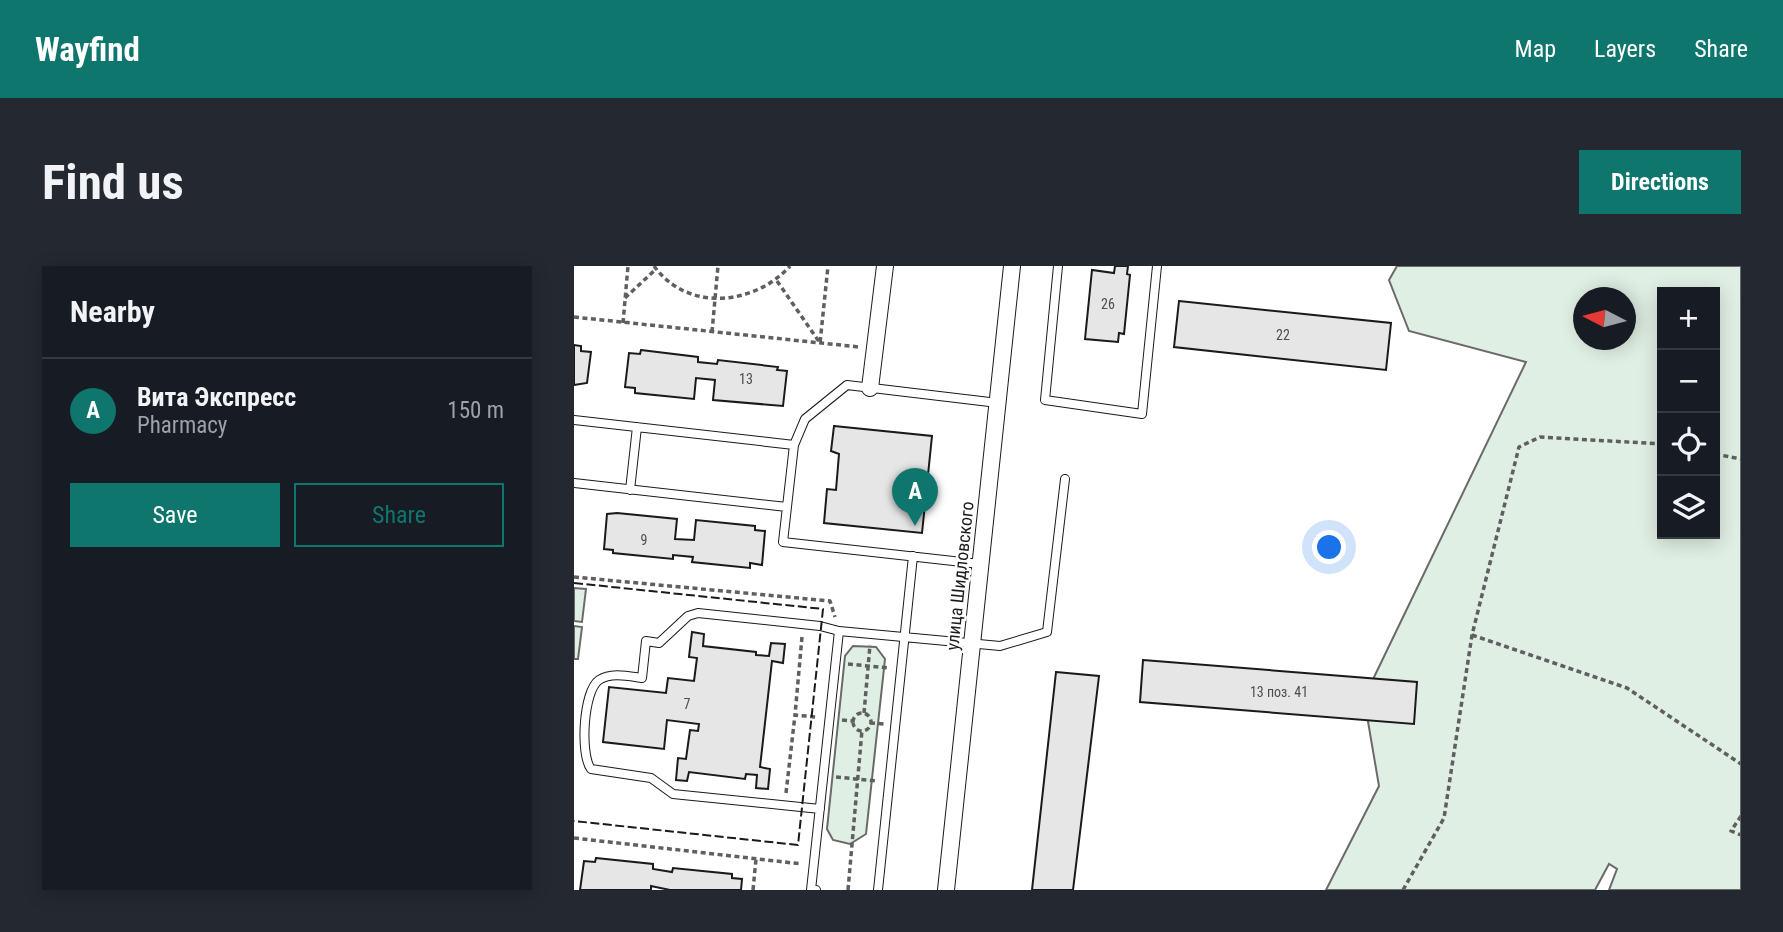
<!DOCTYPE html>
<meta charset="utf-8">
<style>
body{margin:0;font-family:"Roboto Condensed",sans-serif;background:#242831;color:#f1f3f6}
.controls{position:absolute;right:21px;top:21px;display:grid;overflow:hidden;border-radius:0px;box-shadow:0 4px 18px #0003}
.controls button{width:63px;height:63px;display:grid;place-items:center;padding:0;border:0;border-bottom:2px solid #363941;background:#171b24;color:#f1f3f6;font:35px sans-serif}
.compass{position:absolute;left:999px;top:21px;width:63px;height:63px;border-radius:50%;background:#171b24;box-shadow:0 4px 18px #0003;rotate:276deg}
.you{position:absolute;left:756px;top:282px;width:24px;height:24px;margin:-18px;border:5px solid #fff;border-radius:50%;background:#1a73e8;box-shadow:0 0 0 10px #1a73e833}
.badge{display:grid;place-items:center;width:46px;height:46px;border-radius:50%;background:#0f766e;color:#fff;font-size:23px;font-weight:700}
.pin{position:absolute;translate:-50% -58px;filter:drop-shadow(0 2px 4px #0008)}
.pin::after{content:'';position:absolute;top:37px;width:24px;height:21px;background:inherit;clip-path:polygon(0 0,100% 0,50% 100%)}
.list{margin:0;padding:0;list-style:none}
h2{display:flex;justify-content:space-between;align-items:center;height:91px;margin:0;padding:0 28px;font-size:30px}
h2 small{font-size:23px;font-weight:400;color:#9ea1a6}
.list li{display:grid;grid-template-columns:46px 1fr auto;gap:21px;align-items:center;box-sizing:border-box;height:105px;padding:0 28px;border-top:2px solid #363941}
.list b{display:block;font-size:26px;white-space:nowrap}
.list p{margin:0;font-size:23px;white-space:nowrap;color:#9ea1a6}
.list em{font-size:23px;font-style:normal;color:#9ea1a6}
.actions{display:flex;gap:14px;padding:21px 28px}
.actions a{flex:1;padding:16px 0;border:2px solid #0f766e;border-radius:0px;text-align:center;font-size:24px;color:#0f766e}
.actions .main{background:#0f766e;color:#fff}
.icon{flex:none;width:38px;height:38px;fill:none;stroke:currentColor;stroke-width:2;stroke-linecap:round;stroke-linejoin:round}
.map{position:relative;flex:none;width:1167px;height:624px;overflow:hidden;border-radius:0px}
header{display:flex;align-items:center;gap:42px;box-sizing:border-box;height:98px;padding:0 35px;background:#0f766e;color:#fff}
header strong{font-size:33px}
nav{display:flex;gap:38px;margin-inline-start:auto;font-size:24px}
.intro{display:flex;align-items:center;justify-content:space-between;box-sizing:border-box;height:168px;padding:0 42px}
h1{margin:0;font-size:49px}
.button{padding:18px 32px;border-radius:0px;background:#0f766e;color:#fff;font-size:24px;font-weight:700}
main{display:flex;gap:42px;padding:0 42px}
aside{flex:1;background:#171b24;border-radius:0px;box-shadow:0 4px 18px #0003}
.map>svg:first-child{display:block}
.green{fill:#e0efe3;stroke:#6a6a6a;stroke-width:2;fill-rule:evenodd}
.building{fill:#e6e6e6;stroke:#1a1a1a;stroke-width:2}
.lines{fill:none;stroke-linecap:round;stroke-linejoin:round}
.lane-casing{stroke:#1a1a1a;stroke-width:10}
.street-casing{stroke:#1a1a1a;stroke-width:18}
.path{stroke:#5f5f5f;stroke-width:3.5;stroke-dasharray:5 3.5;stroke-linecap:butt}
.lane{stroke:#fff;stroke-width:8}
.street{stroke:#fff;stroke-width:16}
.fence{stroke:#1a1a1a;stroke-width:2;stroke-dasharray:9 3.5;stroke-linecap:butt}
.labels{text-anchor:middle;stroke-width:5;stroke-linejoin:round;paint-order:stroke}
.number-label{font-size:14px;fill:#4d4d4d}
.street-label{font-size:18px;fill:#1a1a1a;stroke:#fff}
</style>
<header>
<strong>Wayfind</strong>
<nav><a>Map</a><a>Layers</a><a>Share</a></nav>
</header>
<div class="intro"><h1>Find us</h1><a class="button">Directions</a></div>
<main>
<aside>
<h2>Nearby<small></small></h2>
<ul class="list">
<li><span class="badge">A</span><div><b>Вита Экспресс</b><p>Pharmacy</p></div><em>150 m</em></li>
</ul>
<div class="actions"><a class="main">Save</a><a>Share</a></div>
</aside>
<div class="map">
<svg width="1167" height="624" viewBox="0 0 1167 624">
<rect width="100%" height="100%" fill="#fff"/>
<!-- green -->
<path class="green" d="M823,0h344v624h-132l8,-21 -8,-5 -14,26h-269l53,-104 -15,-88 162,-336 -117,-31 -20,-51zM1088,26h53v242h-53zM1010,32h42v42h-42z
M0,322l12,1 -4,33 -8,-1z
M0,360l8,1 -4,32h-4z
M279,380l23,1 9,12 -19,175 -16,10 -17,-4 -6,-11 18,-173z"/>
<!-- building -->
<path class="building" d="M541,0h13l-1,8 3,1 -6,59 -5,-1 -1,9 -33,-3 7,-69 22,3z
M605,35l212,22 -5,47 -212,-23z
M0,79l7,1v5l10,1 -4,31 -13,2z
M67,84l57,7v5l19,2 1,-4 60,7 -1,3 10,1 -4,35 -70,-6 2,-20 -19,-2 -2,21 -59,-6v-5l-10,-1 4,-34 11,1z
M260,160l98,10 -10,97 -98,-10 3,-34 9,1 3,-36 -8,-3z
M43,247l60,6 -2,20 19,1 2,-20 59,6v4l10,1 -3,34 -12,-2v5l-58,-6 1,-5 -20,-2v4l-60,-6v-3l-9,-1 3,-35z
M118,366l12,2 -1,12 53,6v3l13,1 2,-13 14,1 -2,19 -11,-2 -12,106 10,2 -2,20 -12,-1 1,-13 -11,-1 -1,5 -56,-7 -2,9 -11,-1 2,-22 8,1 4,-29 8,1 1,-7 -32,-4 -3,29 -61,-7 6,-55 57,6 2,-15 26,3 3,-23 -8,-1z
M569,394l274,22 -3,42 -274,-22z
M482,406l43,4 -26,214h-41z
M22,592l57,6v5l19,3 1,-4 59,6v4l10,1 -1,11h-71l-19,-4v4h-71l4,-29 11,1z"/>
<g class="lines">
<defs>
<path id="lane" d="M484,0l-13,134 97,14 15,-148
M0,154l220,25
M0,217l213,24
M56,224l7,-63
M406,298l-197,-22 11,-97 11,-26 42,-34 151,18
M246,543l-147,-15 -22,-16 -60,-9c-11,-14 -8,-78 8,-89 12,-8 29,-4 43,-2l4,-37 13,2 29,-27 10,-3 122,13 19,5
M242,624h-5l28,-259 161,15 47,-14 18,-153
M304,624l35,-334"/>
<path id="street" d="M296,122l15,-122
M372,624l66,-624"/>
</defs>
<!-- lane casing -->
<use href="#lane" class="lane-casing"/>
<!-- street casing -->
<use href="#street" class="street-casing"/>
<!-- path -->
<path class="path" d="M80,0c34,47 101,39 136,0
M203,15l43,62 8,-77
M51,32l31,-29
M0,51l285,30
M49,57l5,-57
M138,66l6,-66
M1141,188l26,5
M0,311l256,24 5,16
M898,369l155,53 114,76
M228,371l-7,78 21,2
M274,398l41,4
M290,447l6,-68
M279 456a9 9 0 1 1 18 0a9 9 0 1 1-18 0Z
M268,454l11,1
M296,457l15,1
M262,511l41,4
M212,527l9,-78
M1167,550l-10,15 10,4
M0,572l228,26
M179,624l3,-31
M274,624l14,-160
M829,624l41,-72 28,-183 47,-188 21,-10 122,7"/>
<!-- lane -->
<use href="#lane" class="lane"/>
<!-- street -->
<use href="#street" class="street"/>
<!-- fence -->
<path class="fence" d="M0,317l249,26 -25,236 -224,-24"/>
</g>
<g class="labels">
<!-- number labels -->
<g class="number-label">
<text x="534" y="43">26</text>
<text x="709" y="74">22</text>
<text x="172" y="118">13</text>
<text x="70" y="279">9</text>
<text x="705" y="431">13 поз. 41</text>
<text x="113" y="443">7</text>
</g>
<!-- street labels -->
<g class="street-label">
<text transform="translate(386 310) rotate(-84)" y="6">улица Шидловского</text>
</g>
</g>
</svg>
<div class="controls">
<button>+</button>
<button>−</button>
<button><svg class="icon" aria-label="locate" viewBox="0 0 24 24"><circle cx="12" cy="12" r="6"/><path d="M12 2v4M12 18v4M2 12h4M18 12h4"/></svg></button>
<button><svg class="icon" aria-label="layers" viewBox="0 0 24 24"><path d="M12 4l9 5-9 5-9-5zM3 14l9 5 9-5"/></svg></button>
</div>
<svg class="compass" viewBox="-18 -18 36 36"><path d="M0-13l5 13h-10z" fill="#e53935"/><path d="M0 13l5-13h-10z" fill="#9ea1a6"/></svg>
<div class="you"></div>
<div class="pin badge" style="left:341px;top:260px">A</div>
</div>
</main>
